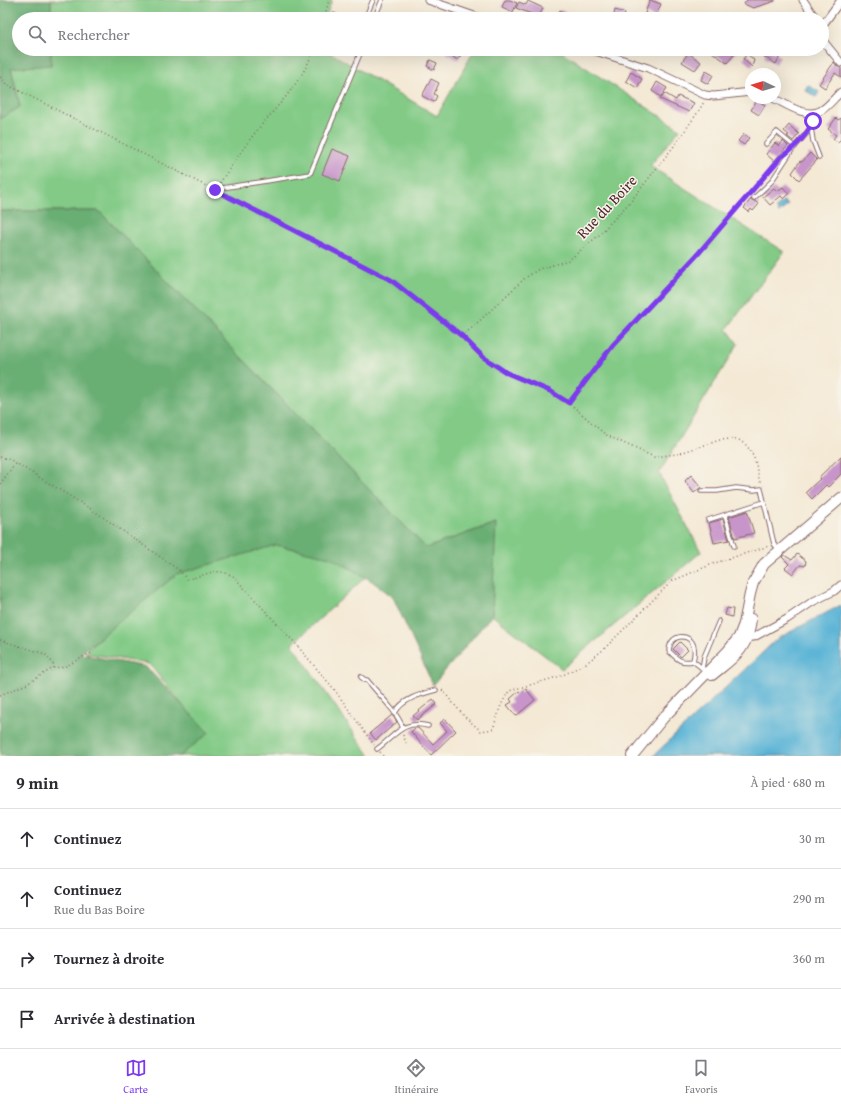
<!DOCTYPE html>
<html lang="fr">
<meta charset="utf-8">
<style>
body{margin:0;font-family:"Gentium Book Plus",serif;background:#f2f2f3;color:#2b2b33}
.compass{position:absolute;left:745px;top:68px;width:36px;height:36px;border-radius:50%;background:#fff;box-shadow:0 4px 16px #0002;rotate:274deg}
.stop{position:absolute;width:12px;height:12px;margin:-9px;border:3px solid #7c3aed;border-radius:50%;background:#fff}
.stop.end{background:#7c3aed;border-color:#fff;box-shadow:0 1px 4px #0008}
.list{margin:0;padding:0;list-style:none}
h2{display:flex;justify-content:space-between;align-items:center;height:52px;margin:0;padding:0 16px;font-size:17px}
h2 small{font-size:13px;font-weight:400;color:#7c7c81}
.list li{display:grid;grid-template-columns:26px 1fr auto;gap:12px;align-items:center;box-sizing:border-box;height:60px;padding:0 16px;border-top:1px solid #e1e1e2}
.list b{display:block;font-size:15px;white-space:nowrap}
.list p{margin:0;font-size:13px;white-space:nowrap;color:#7c7c81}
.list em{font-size:13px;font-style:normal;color:#7c7c81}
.icon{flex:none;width:22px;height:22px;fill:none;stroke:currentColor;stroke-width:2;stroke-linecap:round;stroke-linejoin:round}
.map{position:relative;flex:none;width:841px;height:756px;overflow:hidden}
.search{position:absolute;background:#fff;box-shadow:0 4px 16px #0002;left:12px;right:12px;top:12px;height:44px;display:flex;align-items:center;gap:10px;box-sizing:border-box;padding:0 14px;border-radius:22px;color:#7c7c81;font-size:15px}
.sheet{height:292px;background:#fff}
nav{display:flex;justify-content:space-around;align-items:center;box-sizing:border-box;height:56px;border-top:1px solid #e1e1e2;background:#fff;font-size:11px;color:#7c7c81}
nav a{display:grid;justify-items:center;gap:2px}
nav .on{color:#7c3aed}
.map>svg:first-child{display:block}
.green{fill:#82ca86;stroke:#667458}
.forest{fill:#69ae73;stroke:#5a664f}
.water{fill:#59b3d6;stroke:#526980}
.building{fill:#c895ca}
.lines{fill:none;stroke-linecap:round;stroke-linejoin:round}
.lane-casing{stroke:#866666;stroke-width:5.5}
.street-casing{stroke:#866666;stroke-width:9}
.secondary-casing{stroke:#866666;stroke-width:12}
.path{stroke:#866666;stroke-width:1.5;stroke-dasharray:1 3;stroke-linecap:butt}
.lane{stroke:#fff;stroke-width:3.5}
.street{stroke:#fff;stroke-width:7}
.secondary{stroke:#fff;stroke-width:10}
.route{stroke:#7c3aed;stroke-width:5}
.labels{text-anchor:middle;stroke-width:3;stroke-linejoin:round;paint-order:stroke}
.street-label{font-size:15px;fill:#4a1f2b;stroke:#f7f3e8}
</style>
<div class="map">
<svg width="841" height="756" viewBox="0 0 841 756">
<rect width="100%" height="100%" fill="#f7f3e8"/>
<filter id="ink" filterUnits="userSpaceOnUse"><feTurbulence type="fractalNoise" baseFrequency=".025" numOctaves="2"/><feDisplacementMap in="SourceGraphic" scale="8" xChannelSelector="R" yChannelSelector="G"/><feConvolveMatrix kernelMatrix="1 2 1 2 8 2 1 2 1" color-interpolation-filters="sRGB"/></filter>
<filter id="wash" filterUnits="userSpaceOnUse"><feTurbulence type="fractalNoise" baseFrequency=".012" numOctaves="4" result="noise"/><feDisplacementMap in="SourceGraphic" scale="16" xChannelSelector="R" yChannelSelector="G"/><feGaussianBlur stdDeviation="0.9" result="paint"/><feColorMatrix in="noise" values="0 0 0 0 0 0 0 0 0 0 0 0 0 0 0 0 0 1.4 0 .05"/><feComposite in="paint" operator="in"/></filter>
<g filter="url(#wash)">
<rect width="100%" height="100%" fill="#f4e9d5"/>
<!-- green -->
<path class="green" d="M51,0h281l-7,19h-274z
M51,49h273l113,67 38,-67h82l123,80 -30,37 134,86 -57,77 11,15 -79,129 42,79 -139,117 -70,-54 3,-92 -69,25 -327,-337h-99v-92l20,-13 -9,-39 40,-2z
M281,530l89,43 -78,71 78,112h-193l28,-23 -56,-69 -64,-11 92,-91z"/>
<!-- forest -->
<path class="forest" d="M0,0h51v19h-32v30h32v16l-40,3 9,39 -20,12z
M0,211h99l327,337 70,-25 -4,92 -59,70 -40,-88 -21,-16 -42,-24 -54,-12 -99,29 -97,80 66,13 63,66 -29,23h-180z"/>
<!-- water -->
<path class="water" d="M808,85l11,7 -3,5 -11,-7z
M784,201l4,4 -9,8 -3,-5z
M841,605v151h-188l124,-117z"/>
<g id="blocks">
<!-- building -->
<path class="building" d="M505,0h5l7,3 -4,9 -11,-5z
M650,0l11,4 -6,14 -10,-5z
M747,0h28v1l-22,7 -9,-4z
M528,1l15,7 -4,9 -23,-9 3,-6 7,3z
M560,10l9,4 -2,5h-12z
M615,10l10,3 -1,6h-11z
M449,49h15l-6,11 -11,-6z
M708,49h31l-12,14z
M768,49l12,7 -4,8 -12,-7z
M688,53l13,9 -6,8 -13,-8z
M747,54l7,6 -2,7 -9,-8z
M430,60l7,3 -3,7 -7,-4z
M834,62l3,4 4,2v9l-6,-4 -10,15 -6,-4z
M706,71l7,4 -5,9 -7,-4z
M631,72l11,7 -5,9 -11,-7z
M431,79l8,4 -5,11 3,2 -3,6 -12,-6z
M657,82l10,6 -6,9 -9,-6z
M664,93l12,7 2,-4 16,7 -5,9 -29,-13z
M757,100l8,5 -6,10 -8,-5z
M836,118l2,2 3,-2v21l-3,3 -5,-3 3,-4 -8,-6z
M789,125l10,9 -6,7 -6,-5 2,-1 -5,-4z
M744,134l5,4 -5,7 -6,-4z
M783,141l5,5 -14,15 -8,-7 9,-11 4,3z
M332,149l18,7 -10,25 -18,-7z
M810,153l7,7 -18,20 -7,-7 8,-12 2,1z
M783,187l6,7 -5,5 -3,-3 -11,9 -7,-8 11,-9 3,3z
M751,199l8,5 -6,7 -2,-2 -2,3 -5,-4z
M841,456v18l-13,13 -2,-2 -14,14 -6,-7 14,-13 -1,-2z
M691,475l10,12 -7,6 -9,-12z
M747,511l7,22 -19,5 -6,-21z
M723,519l6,21 -15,3 -5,-20z
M797,554l9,7 -1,5 -5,-1 -7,9 -8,-6 4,-4 -7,-7 2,-2 8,5z
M727,608l6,1 -1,8 -7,-2z
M680,642l8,8 -7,7 -8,-8z
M526,689l9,11 -19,16 -9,-11 5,-3 -2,-3 9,-8 2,2z
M433,699l4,5 -20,16 -4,-4z
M392,715l5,7 -21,18 -6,-7z
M445,719l11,12 -25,24 -20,-23 4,-4h3l15,16 14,-13 -7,-8z"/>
</g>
</g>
<g filter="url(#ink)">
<use href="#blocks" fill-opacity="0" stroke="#866666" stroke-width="1"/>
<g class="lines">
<defs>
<path id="lane" d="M331,19l2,-4 10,4
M365,19l8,-19
M374,19l8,-19
M811,128l2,13 6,16
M766,144l11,-12 18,15
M215,190l1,-1 94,-15 52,-125
M754,198l17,-16 21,-32 19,-22 5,-16
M701,491h16l19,-3 18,2 7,-1 13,55 5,6
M725,515l9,31
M708,520l56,-18
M693,661c-13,2 -15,-1 -24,-10 1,-19 23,-18 25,-3 1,4 0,9 -1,13l13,10
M702,669l2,-12 15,-36
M361,677l4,3h2c12,15 29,30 36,48
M395,713c7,-14 26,-19 41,-23
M377,749c18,-13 26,-30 51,-23"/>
<path id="street" d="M428,0l55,19
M803,0l13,19
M822,26l19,-26
M822,31l2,11 17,21
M589,49l59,19 57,27 9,1 37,-4
M773,98c13,6 32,20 47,13 8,-4 15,-14 21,-19
M744,637h10l33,-18 25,-17 22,-11 7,-6"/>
<path id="secondary" d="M712,675c22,-18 36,-25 39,-56
M632,756l31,-38 65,-67 11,-14 5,-13 6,-30 3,-11 11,-19 77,-66"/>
</defs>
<!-- lane casing -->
<use href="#lane" class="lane-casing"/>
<!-- street casing -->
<use href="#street" class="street-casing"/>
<!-- secondary casing -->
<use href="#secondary" class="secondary-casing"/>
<!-- path -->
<path class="path" d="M324,19l5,-19
M0,77l6,7 204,104
M220,183c11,-17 22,-33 34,-49 22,-27 48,-51 60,-85
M223,194l168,86 71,56 21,21 24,16 43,18 19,12 37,32 48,22 23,-3 43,-14 11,-1 8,1 7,5 4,5 5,10 5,23
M462,336l11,-9 52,-49 14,-9 30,-9 30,-25 32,-34 43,-55 22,-31 8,-13
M569,403l27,-37 17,-21 84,-90 81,-95
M0,457l11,3 83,51 85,59 8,9c21,-3 25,-13 46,-3l62,67 39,46 40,56
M0,484l15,-20
M0,640l45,14 8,9v5
M442,690l22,26 17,15 12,-2 8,-24 8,-14 52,-15 24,-12 18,-14 69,-69 43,-18 54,-17
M0,695l27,-11 26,-16 11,-1 27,-14
M403,735l3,8
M380,752l3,4"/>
<!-- lane -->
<use href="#lane" class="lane"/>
<!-- street -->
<use href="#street" class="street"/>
<!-- secondary -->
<use href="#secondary" class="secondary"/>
</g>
</g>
<g class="lines" filter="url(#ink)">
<!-- route -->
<path class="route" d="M215,190l176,90 71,56 21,21 24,16 43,18 19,12 44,-58 84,-90 84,-98c13,-9 26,-21 32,-36"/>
</g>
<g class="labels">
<!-- street labels -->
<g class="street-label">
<text transform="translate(607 207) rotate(-47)" y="5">Rue du Boire</text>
</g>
</g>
</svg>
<svg class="compass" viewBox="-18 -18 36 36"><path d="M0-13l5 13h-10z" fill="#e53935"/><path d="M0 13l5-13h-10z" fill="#7c7c81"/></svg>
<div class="stop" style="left:813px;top:121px"></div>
<div class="stop end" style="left:215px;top:190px"></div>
<div class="search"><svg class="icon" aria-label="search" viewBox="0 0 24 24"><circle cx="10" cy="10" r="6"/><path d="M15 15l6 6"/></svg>Rechercher</div>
</div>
<section class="sheet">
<h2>9 min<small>À pied · 680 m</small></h2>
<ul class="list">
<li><svg class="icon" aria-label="ahead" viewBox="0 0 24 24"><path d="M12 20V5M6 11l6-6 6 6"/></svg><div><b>Continuez</b></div><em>30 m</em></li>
<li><svg class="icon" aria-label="ahead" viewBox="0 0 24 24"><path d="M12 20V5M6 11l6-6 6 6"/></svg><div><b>Continuez</b><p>Rue du Bas Boire</p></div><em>290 m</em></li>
<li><svg class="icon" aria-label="right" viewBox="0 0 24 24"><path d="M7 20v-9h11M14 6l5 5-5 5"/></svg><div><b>Tournez à droite</b></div><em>360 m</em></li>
<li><svg class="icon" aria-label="arrive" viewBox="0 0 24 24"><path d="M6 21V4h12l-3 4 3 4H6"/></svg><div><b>Arrivée à destination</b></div></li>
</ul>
</section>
<nav>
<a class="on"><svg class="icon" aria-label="map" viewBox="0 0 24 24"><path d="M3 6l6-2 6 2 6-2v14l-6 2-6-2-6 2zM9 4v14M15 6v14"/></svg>Carte</a>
<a><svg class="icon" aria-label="directions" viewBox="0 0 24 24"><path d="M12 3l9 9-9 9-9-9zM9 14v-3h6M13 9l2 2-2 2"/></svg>Itinéraire</a>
<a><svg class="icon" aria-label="saved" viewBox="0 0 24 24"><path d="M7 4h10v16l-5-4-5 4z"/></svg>Favoris</a>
</nav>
